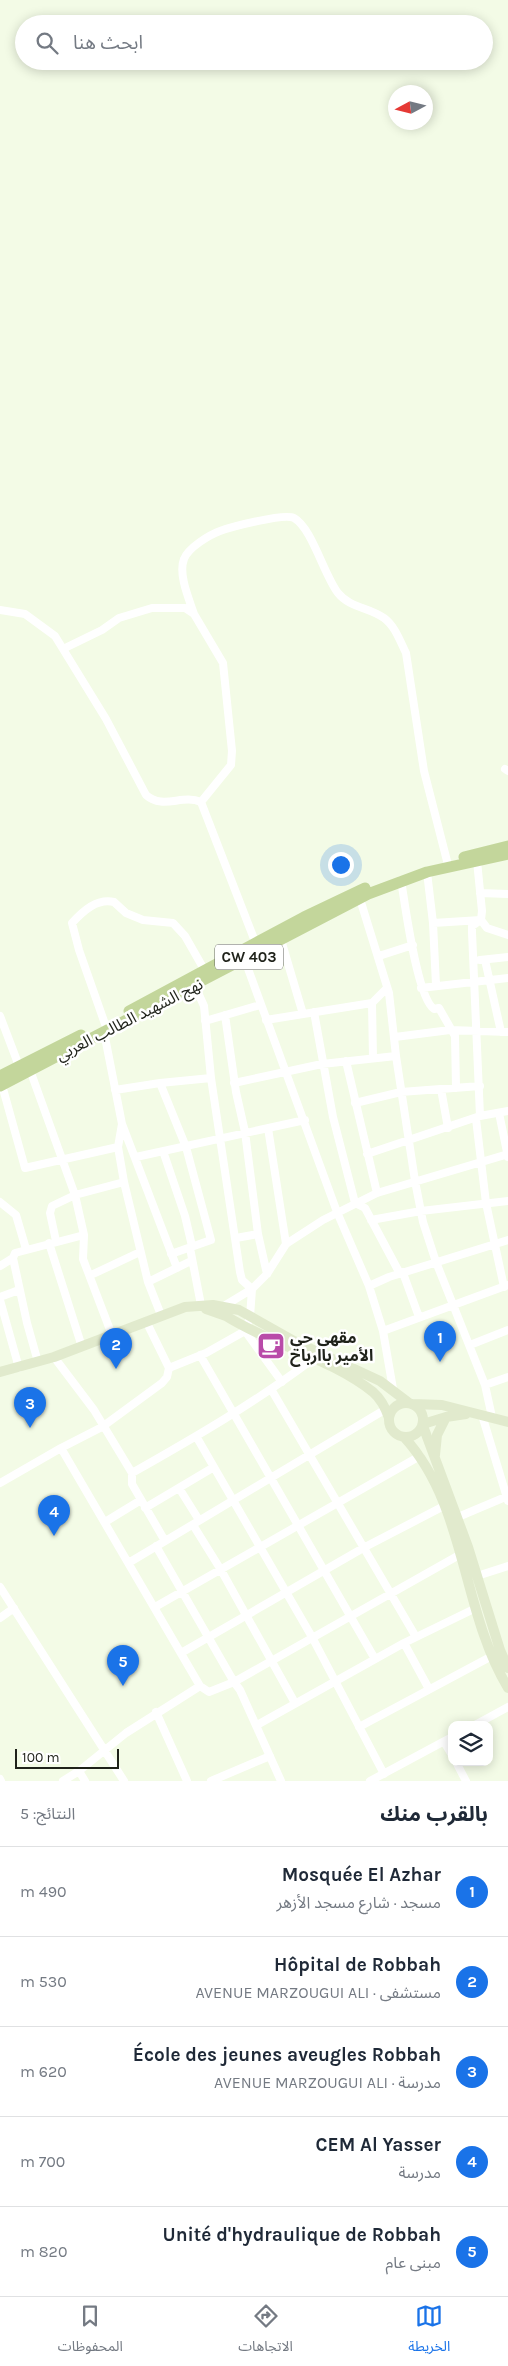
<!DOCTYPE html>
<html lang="ar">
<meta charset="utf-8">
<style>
body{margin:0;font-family:Karla,"Noto Sans Arabic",sans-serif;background:#f6f6f7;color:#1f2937;direction:rtl}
.controls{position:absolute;right:15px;bottom:15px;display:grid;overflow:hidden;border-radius:10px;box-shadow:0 2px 12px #0003}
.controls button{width:45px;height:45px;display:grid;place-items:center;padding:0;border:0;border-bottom:1px solid #e0e1e3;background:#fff;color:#1f2937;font:25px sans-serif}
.compass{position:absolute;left:388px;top:85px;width:45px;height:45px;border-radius:50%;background:#fff;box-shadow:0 2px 12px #0003;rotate:263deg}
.scale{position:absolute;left:15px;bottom:12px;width:104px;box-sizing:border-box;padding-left:5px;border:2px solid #1f221a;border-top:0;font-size:14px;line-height:18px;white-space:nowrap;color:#1f221a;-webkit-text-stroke:4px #fff;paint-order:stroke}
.you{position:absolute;left:340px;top:864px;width:18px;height:18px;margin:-12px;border:4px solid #fff;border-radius:50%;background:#1a73e8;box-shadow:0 0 0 8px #1a73e833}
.badge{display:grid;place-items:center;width:32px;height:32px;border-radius:50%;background:#1a73e8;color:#fff;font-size:16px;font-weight:700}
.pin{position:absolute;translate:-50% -41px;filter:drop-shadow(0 1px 2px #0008)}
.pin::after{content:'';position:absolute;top:26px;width:18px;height:15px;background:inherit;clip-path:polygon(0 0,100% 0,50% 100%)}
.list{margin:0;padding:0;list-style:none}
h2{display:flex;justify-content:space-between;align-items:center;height:65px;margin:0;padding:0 20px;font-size:21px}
h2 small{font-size:16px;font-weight:400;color:#747a83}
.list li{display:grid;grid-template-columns:32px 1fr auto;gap:15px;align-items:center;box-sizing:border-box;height:90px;padding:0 20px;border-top:1px solid #e0e1e3}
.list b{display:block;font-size:19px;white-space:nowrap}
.list p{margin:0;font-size:16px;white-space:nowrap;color:#747a83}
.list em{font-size:16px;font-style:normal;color:#747a83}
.icon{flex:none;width:28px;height:28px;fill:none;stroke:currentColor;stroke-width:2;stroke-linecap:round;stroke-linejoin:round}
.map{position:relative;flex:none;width:508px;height:1781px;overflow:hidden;direction:ltr}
.search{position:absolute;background:#fff;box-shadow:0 2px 12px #0003;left:15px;right:15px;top:15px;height:55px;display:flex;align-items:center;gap:12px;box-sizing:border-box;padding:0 18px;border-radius:28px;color:#747a83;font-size:19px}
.sheet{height:515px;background:#fff}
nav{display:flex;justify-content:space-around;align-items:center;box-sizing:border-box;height:70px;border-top:1px solid #e0e1e3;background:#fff;font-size:14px;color:#747a83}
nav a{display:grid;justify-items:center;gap:2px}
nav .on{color:#1a73e8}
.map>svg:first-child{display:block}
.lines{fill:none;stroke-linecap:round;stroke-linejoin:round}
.street{stroke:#fff;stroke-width:8}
.secondary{stroke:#e1eacd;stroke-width:10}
.primary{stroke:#c3d69b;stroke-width:11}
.labels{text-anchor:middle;stroke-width:5;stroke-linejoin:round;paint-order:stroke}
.shield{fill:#fff;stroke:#62645f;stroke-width:1}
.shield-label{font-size:15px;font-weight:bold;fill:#1f221a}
.street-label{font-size:16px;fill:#1f221a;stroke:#fff}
.poi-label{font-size:16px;font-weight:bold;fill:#1f221a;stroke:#fff;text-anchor:start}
</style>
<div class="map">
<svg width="508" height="1781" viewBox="0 0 508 1781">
<rect width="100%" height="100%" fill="#f3fbe6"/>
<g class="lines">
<!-- street -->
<path class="street" d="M0,610l25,4 30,22 51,83 40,76c17,15 36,-1 55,7l55,142
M194,614c-5,-15 -16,-40 -10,-55 4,-11 25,-24 36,-28 11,-4 64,-18 74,-13 18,10 30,57 44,75 12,15 31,14 46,25 11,8 16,23 22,35l18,118 23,90
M63,649l39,-19 17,-12 33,-10h33l9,6 29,49 9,88 -1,14 -30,37
M505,769l3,2
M477,861l5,50 -1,9 -9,6v6l8,184
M427,872l6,51 3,62
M401,880c4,24 16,118 33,129l5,-1 16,28 1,52
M480,893l28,1
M360,899l29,94 7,63 19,125 8,41 13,40 49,123 7,32
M433,923l48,-3 6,8 21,7
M281,940l22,74
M243,955l94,257 32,74 14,45 10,58
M379,956l34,-11
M480,960l28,-3
M485,960l16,72
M195,986l9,20 7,72 29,194 2,8 10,9
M421,988l87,-10
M372,1003l1,55
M314,1012l19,105 22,86 10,5 33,62 5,3 16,44
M225,1015l11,77 9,40 13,102 9,40
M0,1016l19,50
M266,1020l106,-17 15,-15
M205,1021l55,-16
M105,1024l-26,-74 -7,-27c11,-12 25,-25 42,-21l12,11 17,7 30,3 12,13 20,35
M104,1032l18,92 -4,23 6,35 24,100 13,33
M395,1037l55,-7 58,2
M346,1061l31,132
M30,1070l45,125 9,40 -1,24 29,76
M160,1083l51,-5
M234,1083l88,-19 74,-8
M2,1085l23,83 93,-21
M441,1089l7,39
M115,1090l45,-7 26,64 25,93 -40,14
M355,1103l46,-11 79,-6
M499,1113l9,44
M476,1119l10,84 18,84
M122,1124l55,144
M268,1128l18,116
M163,1151l22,65 7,30
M367,1154l113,-38 28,-5
M136,1157l169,-37
M0,1202l16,13 10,34
M371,1220l50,-9 87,-10
M236,1238l22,-4
M56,1241l-6,-28 2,-7 23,-11 49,-13
M49,1243l33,104
M190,1248l11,57
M13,1258l14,65 11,39
M0,1266l13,-8 2,-5 69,-18
M91,1275l49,-23
M148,1282l43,-21
M369,1286l20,-9 119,-37
M0,1297l19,-7
M0,1300l19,68
M224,1306l28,-17 15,-15 19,-30 37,-24 54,-27 131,-39
M245,1331l37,51
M383,1331l125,-46
M470,1345l38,-15
M200,1355l175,304
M54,1357l40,53 38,63c62,-35 124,-71 181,-114
M169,1368l37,-15 39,-22 5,-14 2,-28
M485,1385l23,-8
M271,1389l145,248
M482,1415l26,86
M196,1436l116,201 72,137
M61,1448l139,238 9,6 25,-10 6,8 41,91
M132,1473v11l33,57
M0,1483l61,-35 41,-21 60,-44 5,-6 2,-9 -23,-47
M179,1488l20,32
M145,1508l69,-41
M458,1517l50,-21
M105,1522l36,-22
M193,1525l28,45 74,133
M156,1546l78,136 227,-128
M130,1562l256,-153
M477,1576l31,-10
M0,1587l124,194
M155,1607l265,-151
M0,1618l14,-10
M404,1643l25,46
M181,1653l184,-106 79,-41
M156,1712l31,69
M257,1725l147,-82 72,-35
M475,1725l33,-18
M359,1727l133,-71
M444,1742l8,13
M456,1762l10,19
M79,1771l6,10
M0,1779l1,2
M63,1781l16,-10 47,-38 74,-47
M211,1781l59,-25
M370,1781l82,-44"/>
<!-- secondary -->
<path class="secondary" d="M206,1309l20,7c46,29 104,42 147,76 8,7 13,17 16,26
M0,1372l54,-15 131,-50 28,-2 26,5 55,31 86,40 29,22
M389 1420a17 17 0 1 1 34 0a17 17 0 1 1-34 0Z
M412,1404l30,1 66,17
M423,1424l23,-7 20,-3
M423,1426l45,121 32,103 8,18
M404,1437c63,69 57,173 104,251
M435,1455l2,-20 9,-18"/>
<!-- primary -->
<path class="primary" d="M464,857l44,-11
M129,1011l175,-94 61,-29
M0,1076l81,-41
M0,1086l368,-192 59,-22 81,-18"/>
</g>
<!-- icons -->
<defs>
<symbol id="cafe-square" viewBox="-11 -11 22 22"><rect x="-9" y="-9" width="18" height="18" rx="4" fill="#b94ba9" stroke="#fff"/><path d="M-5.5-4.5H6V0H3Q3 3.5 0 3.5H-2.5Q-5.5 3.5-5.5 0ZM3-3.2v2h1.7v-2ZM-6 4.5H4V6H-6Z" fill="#fff"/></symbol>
</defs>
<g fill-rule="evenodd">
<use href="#cafe-square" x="255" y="1330" width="32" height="32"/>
</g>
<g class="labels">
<!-- shield labels -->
<rect class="shield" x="215" y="944.5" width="68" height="25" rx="4"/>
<g class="shield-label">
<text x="249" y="962">CW 403</text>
</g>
<!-- street labels -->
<g class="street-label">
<text transform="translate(129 1019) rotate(-27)" y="6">نهج الشهيد الطالب العربي</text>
</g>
<!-- poi labels -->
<g class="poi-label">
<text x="290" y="1343">مقهى حي<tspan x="290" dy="18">الأمير باارباح</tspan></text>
</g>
</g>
</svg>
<div class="controls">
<button><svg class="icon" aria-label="layers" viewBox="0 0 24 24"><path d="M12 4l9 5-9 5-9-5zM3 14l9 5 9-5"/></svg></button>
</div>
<svg class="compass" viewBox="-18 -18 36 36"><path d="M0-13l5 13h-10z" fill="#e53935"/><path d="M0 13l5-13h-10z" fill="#747a83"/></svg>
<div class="scale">100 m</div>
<div class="you"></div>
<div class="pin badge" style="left:440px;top:1362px">1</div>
<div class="pin badge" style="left:116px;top:1369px">2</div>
<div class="pin badge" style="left:30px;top:1428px">3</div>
<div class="pin badge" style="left:54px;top:1536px">4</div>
<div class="pin badge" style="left:123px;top:1686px">5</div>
<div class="search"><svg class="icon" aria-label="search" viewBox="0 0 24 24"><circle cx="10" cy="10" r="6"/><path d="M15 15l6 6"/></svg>ابحث هنا</div>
</div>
<section class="sheet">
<h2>بالقرب منك<small>النتائج: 5</small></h2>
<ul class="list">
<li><span class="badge">1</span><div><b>Mosquée El Azhar</b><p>مسجد · شارع مسجد الأزهر</p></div><em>490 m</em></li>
<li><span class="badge">2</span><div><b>Hôpital de Robbah</b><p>مستشفى · AVENUE MARZOUGUI ALI</p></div><em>530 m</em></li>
<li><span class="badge">3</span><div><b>École des jeunes aveugles Robbah</b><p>مدرسة · AVENUE MARZOUGUI ALI</p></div><em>620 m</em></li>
<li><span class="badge">4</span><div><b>CEM Al Yasser</b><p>مدرسة</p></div><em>700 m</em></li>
<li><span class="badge">5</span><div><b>Unité d'hydraulique de Robbah</b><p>مبنى عام</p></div><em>820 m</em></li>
</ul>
</section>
<nav>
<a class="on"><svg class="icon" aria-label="map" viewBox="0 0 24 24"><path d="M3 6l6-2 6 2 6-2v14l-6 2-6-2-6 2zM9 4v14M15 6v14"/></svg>الخريطة</a>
<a><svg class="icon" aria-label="directions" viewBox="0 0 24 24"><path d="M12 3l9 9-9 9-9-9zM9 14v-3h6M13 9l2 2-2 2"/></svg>الاتجاهات</a>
<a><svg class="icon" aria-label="saved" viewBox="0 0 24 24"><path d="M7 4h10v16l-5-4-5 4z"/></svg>المحفوظات</a>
</nav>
